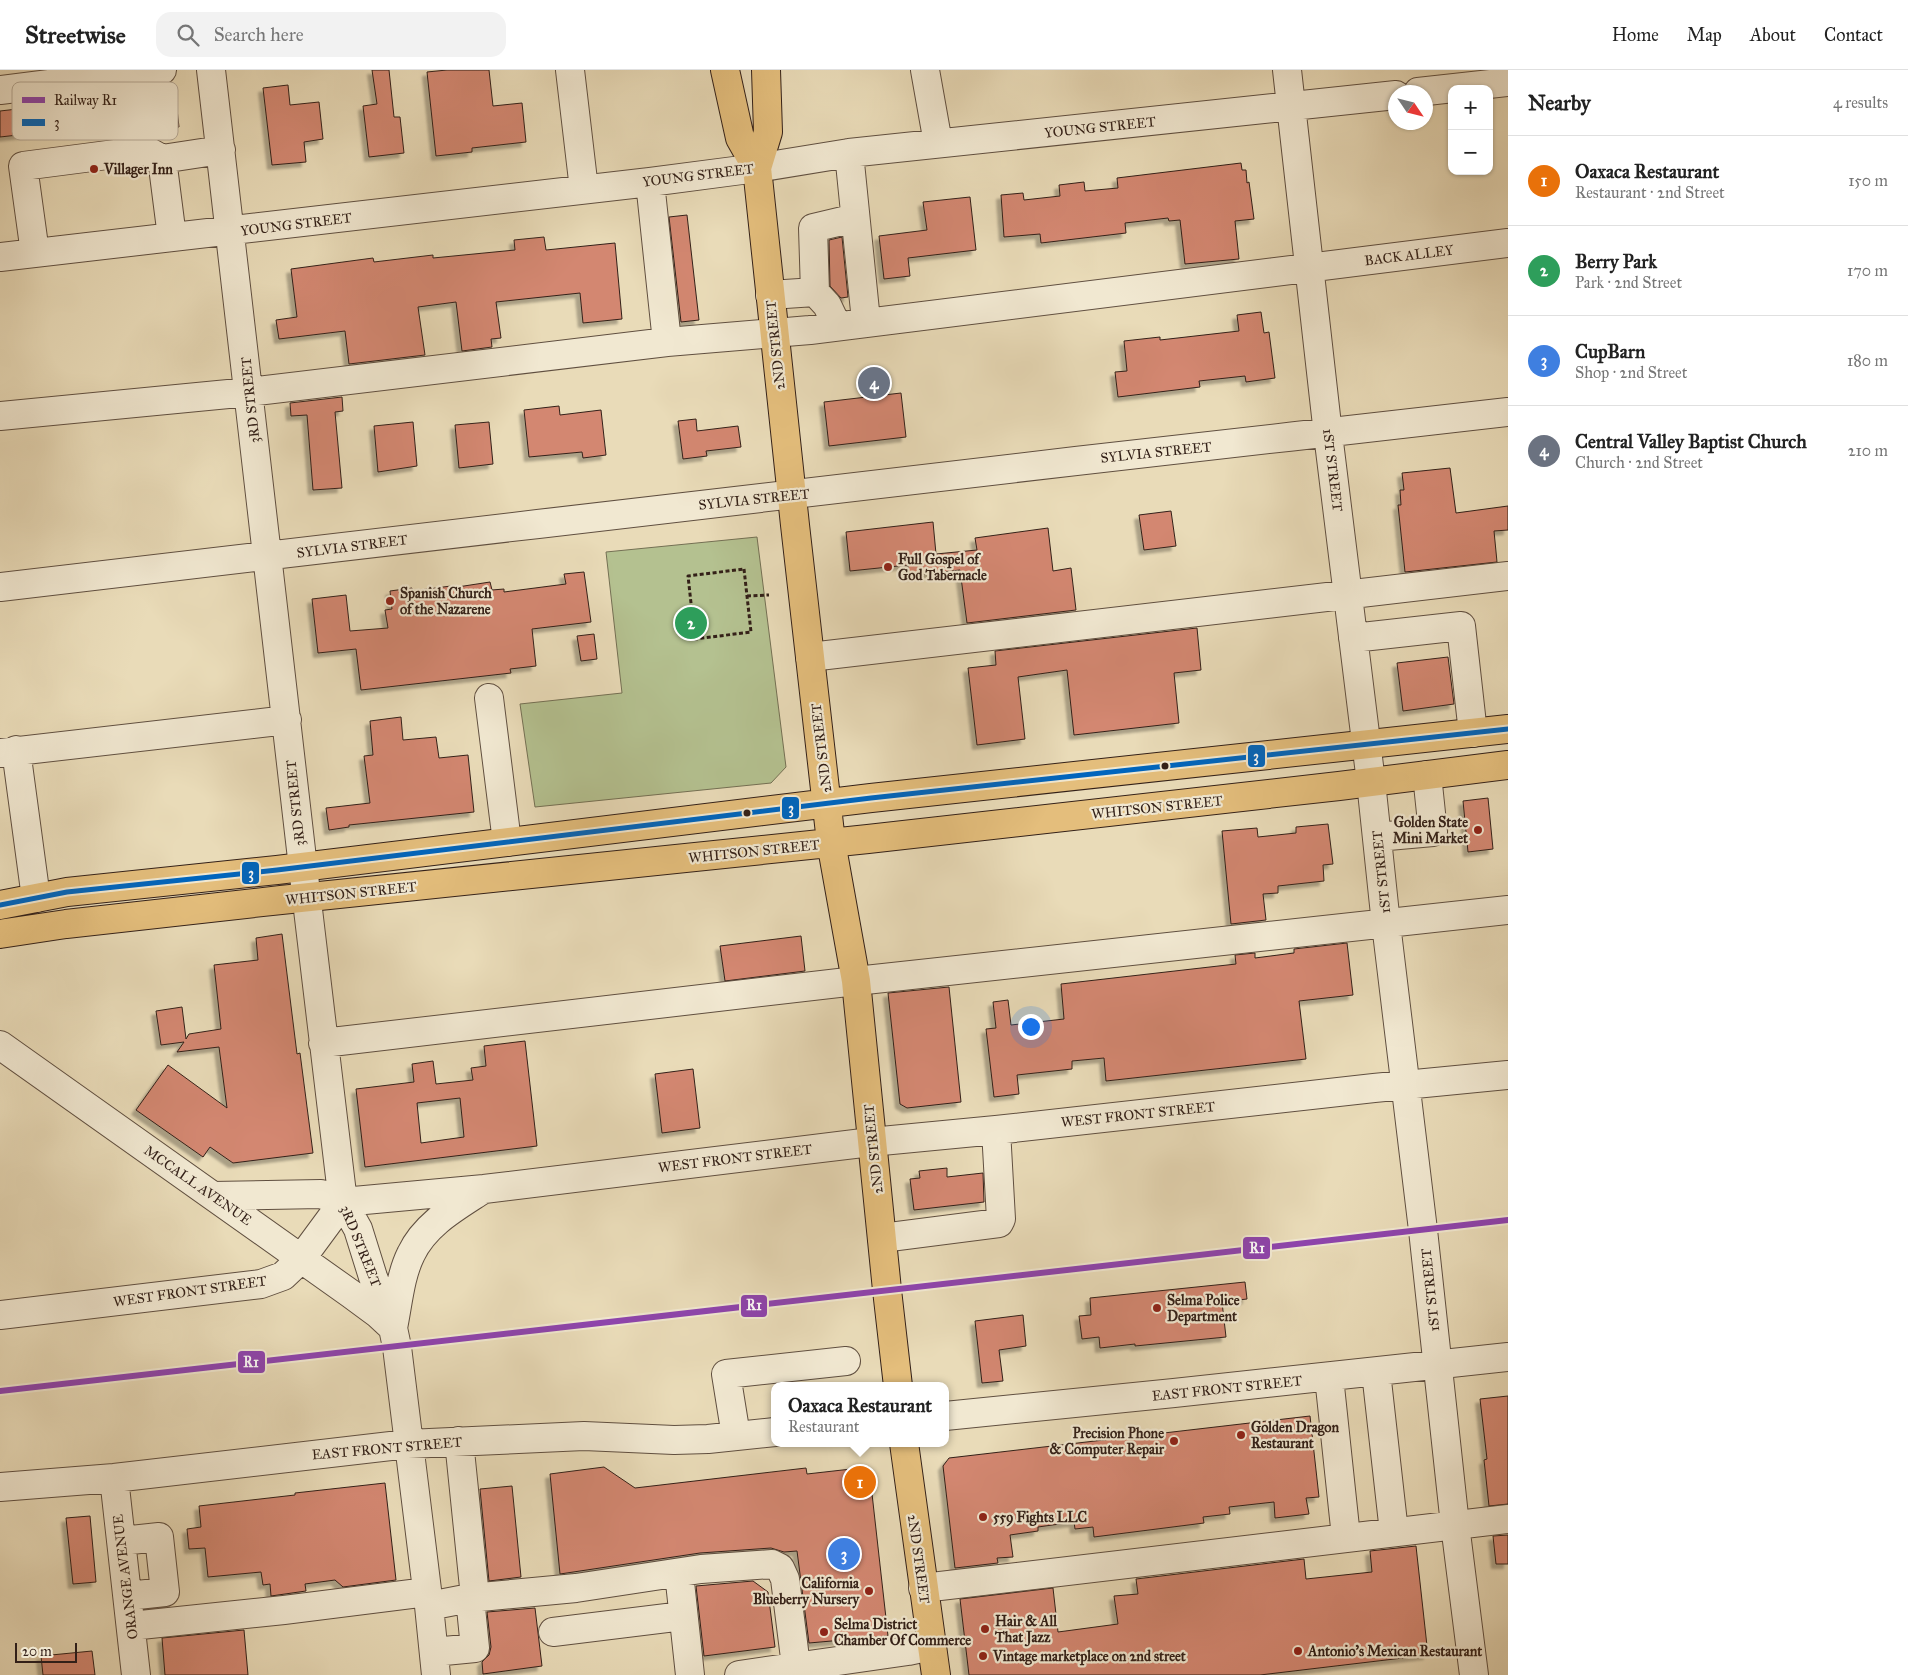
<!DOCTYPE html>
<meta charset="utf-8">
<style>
body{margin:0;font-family:"IM FELL Great Primer",serif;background:#f2f2f2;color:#222}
.controls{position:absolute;right:15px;top:15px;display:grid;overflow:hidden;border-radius:10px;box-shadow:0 1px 4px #0004}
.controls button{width:45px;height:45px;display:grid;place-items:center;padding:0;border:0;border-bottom:1px solid #e0e0e0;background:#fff;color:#222;font:25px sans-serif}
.compass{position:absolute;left:1388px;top:15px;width:45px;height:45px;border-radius:50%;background:#fff;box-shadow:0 1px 4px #0004;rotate:125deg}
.scale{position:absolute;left:15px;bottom:12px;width:62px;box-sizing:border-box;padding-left:5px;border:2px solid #332018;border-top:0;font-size:14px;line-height:18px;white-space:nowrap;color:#332018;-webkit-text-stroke:4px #f1e8d1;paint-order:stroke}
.you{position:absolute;left:1030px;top:956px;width:18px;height:18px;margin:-12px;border:4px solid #fff;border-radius:50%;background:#1a73e8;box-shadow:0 0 0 8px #1a73e833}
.badge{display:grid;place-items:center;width:32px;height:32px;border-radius:50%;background:#8f2418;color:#fff;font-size:16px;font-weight:700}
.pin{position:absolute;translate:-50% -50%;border:2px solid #fff;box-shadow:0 1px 5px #0006}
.popup{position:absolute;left:771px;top:1312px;width:178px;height:65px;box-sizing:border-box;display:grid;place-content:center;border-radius:10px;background:#fff;filter:drop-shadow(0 1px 4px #0005);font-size:16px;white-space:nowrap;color:#767676}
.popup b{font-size:19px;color:#222}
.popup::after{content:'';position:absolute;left:50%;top:100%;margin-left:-10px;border:10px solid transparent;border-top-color:#fff}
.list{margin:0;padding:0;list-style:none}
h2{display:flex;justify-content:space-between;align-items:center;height:65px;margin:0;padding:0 20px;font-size:21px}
h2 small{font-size:16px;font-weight:400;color:#767676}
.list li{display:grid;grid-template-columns:32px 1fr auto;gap:15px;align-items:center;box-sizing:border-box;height:90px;padding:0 20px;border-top:1px solid #e0e0e0}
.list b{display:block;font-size:19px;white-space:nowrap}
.list p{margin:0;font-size:16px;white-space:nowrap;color:#767676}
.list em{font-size:16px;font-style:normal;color:#767676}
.icon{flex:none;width:28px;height:28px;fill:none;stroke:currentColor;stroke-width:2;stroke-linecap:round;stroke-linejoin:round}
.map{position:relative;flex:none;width:1508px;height:1605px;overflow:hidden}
header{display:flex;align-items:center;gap:30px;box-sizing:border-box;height:70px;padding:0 25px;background:#fff;border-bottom:1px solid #e0e0e0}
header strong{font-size:24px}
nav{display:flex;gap:28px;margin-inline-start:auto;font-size:18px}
.search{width:350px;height:45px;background:#f2f2f2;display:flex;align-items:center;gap:12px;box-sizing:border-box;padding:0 18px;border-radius:15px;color:#767676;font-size:19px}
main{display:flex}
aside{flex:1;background:#fff}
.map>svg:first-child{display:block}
.green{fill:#b4c190;stroke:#747054}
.building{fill:#d38771;stroke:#332018;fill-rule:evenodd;filter:url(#shadow)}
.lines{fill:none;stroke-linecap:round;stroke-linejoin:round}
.minor-casing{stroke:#604f40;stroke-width:30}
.major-casing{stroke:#332018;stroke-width:30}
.path{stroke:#332018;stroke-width:3;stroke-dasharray:4 2.5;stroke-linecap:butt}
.minor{stroke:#f1e8d1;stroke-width:28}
.major{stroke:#e4be7c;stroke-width:28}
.bus-1-casing{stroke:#f1e8d1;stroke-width:9}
.bus-1{stroke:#0065bd;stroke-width:5}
.rail-1-casing{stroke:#f1e8d1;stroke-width:10}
.rail-1{stroke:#8e44ad;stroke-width:6}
.poi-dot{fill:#8f2418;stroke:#f1e8d1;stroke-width:2}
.bus-dot{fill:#332018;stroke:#f1e8d1;stroke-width:2}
.labels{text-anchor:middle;stroke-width:4.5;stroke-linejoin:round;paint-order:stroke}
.street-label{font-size:14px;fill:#332018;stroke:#f1e8d1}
.poi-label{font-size:14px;font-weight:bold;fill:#332018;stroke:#f1e8d1;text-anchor:start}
.key{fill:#f1e8d1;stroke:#b8ac9a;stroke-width:1}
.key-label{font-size:14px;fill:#332018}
.line-badge{stroke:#f1e8d1;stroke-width:2}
.badge-label{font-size:14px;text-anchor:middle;font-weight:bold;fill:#fff}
</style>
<header>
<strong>Streetwise</strong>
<div class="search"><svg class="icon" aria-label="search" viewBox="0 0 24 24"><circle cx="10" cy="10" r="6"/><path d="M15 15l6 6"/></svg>Search here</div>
<nav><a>Home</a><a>Map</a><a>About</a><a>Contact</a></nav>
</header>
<main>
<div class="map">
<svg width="1508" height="1605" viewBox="0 0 1508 1605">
<defs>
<filter id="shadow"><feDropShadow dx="-4.5" dy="4.5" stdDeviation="1" flood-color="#0004"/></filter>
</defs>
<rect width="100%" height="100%" fill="#e9dbb8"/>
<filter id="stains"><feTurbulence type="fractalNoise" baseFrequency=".004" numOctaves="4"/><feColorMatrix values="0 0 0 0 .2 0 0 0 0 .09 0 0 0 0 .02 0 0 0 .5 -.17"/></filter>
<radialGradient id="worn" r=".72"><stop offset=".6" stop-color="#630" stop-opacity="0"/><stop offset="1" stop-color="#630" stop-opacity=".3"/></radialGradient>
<!-- green -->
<path class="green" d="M757,467l29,230 -15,16 -236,24 -15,-103 102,-11 -16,-141z"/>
<!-- building -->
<path class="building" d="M372,0h17l5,47h6l4,36 -35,4 -6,-51 14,-2z
M447,0h42l4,36 29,-3 4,39 -54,6v4l-36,4 -9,-84z
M288,15l2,20 29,-3 4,37 -19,3 2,20 -34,3 -9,-77z
M175,21l4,36 -16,2 -1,-10 -162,18v-26z
M1241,93l1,7h4l1,13 2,-1 5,37 -19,2 4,38 -54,5 -5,-44 -11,1 -1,-3 -43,5 1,10 -85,10 -1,-9 -36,3 -3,-42 22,-2 1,7 36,-4 -1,-11 25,-3 1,9 33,-3 -1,-10z
M970,127l6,53 -68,8 2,18 -26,3 -5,-43 48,-6 -4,-28z
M687,145l12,105 -18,2 -12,-105z
M544,167l2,13 69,-7 7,76 -39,4 -3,-30 -84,9 5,36 -10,1 1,8 -30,4 -6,-49 -38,5 7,48 -76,9 -4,-33 -66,8 -3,-19 21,-3 -6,-48 82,-11 1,4 59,-7v3l82,-8 -1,-10z
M842,167l6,60 -7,1 -11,-12 -1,-46z
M1261,242l3,21 5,-1 6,46 -29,4 -1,-6 -46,5 1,6 -82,10 -3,-25 12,-1 -3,-30 36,-4v3l79,-9 -2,-16z
M901,323l5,44 -77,9 -5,-44z
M342,327l1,14 -8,1 7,76 -29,2 -6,-75 -16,1 -1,-13z
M559,336l1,9 41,-5 5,45 -23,3 -1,-6 -53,5 -5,-47z
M696,349l1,12 41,-5 3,21 -35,4 1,5 -24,3 -5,-38z
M413,352l4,44 -39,6 -4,-46z
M489,352l4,42 -34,4 -4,-43z
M1450,398l6,45 52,-7v24l-14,1 3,31 -92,10 -7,-67h3l-1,-15h4l-2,-17z
M1171,441l5,35 -32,4 -5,-35z
M933,452l3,32 41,-4 -2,-12 73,-10 5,43 18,-3 5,42 -109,13 -7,-53 -51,6 -1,-11 -58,6 -4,-39z
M584,502l7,50 -59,7 4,37 -26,3 1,4 -150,17 -5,-41 -38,4 -6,-54 34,-4 4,36 38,-3 -3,-18 7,-1 -2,-18 22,-3v3l39,-5v2l39,-6 2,8 12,-1v3l62,-8 -2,-10z
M1197,558l4,42 -27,3 5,50 -105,12 -7,-65 -49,7 7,62 -48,6 -9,-77 28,-3 -1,-14z
M594,564l3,25 -16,2 -4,-25z
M1448,587l6,47 -51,7 -6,-48z
M401,647l2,23 33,-3 3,21 29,-3 6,57 -125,13v2l-20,3 -3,-22 44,-5 -6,-47 9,-1 -3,-34z
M1488,728l5,51 -25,3 -5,-51z
M1328,754l5,40 -10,1 1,16 -46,5v7l-15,1 3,26 -35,4 -9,-93 35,-3 1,9 38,-4v-6z
M282,864l15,120 3,-1 13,100 -80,10 -23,-16 -7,10 -67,-47 32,-45 59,43 -8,-61 -42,5 7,-10 -23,3 -5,-34 26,-4 4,32 3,-5 32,-5 -7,-64 44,-5 -2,-22z
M801,866l4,35 -80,10 -5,-35z
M1347,873l6,52 -54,6 7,58 -200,22 -2,-23 -32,3v8l-55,6 2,19 -25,3 -8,-68 10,-1 -3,-26 15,-2 3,25 53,-6 -3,-35 175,-20 -1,-9 20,-2v5l39,-5v-4z
M949,917l12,115 -54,6 -7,-4 -12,-111z
M525,971l12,105 -172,21 -9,-78 58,-7 -2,-18 21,-3 3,23 37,-4 -2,-12 15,-2 -2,-20zM460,1028l4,39 -43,6 -4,-40z
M693,999l7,59 -38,5 -7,-59z
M947,1098v9l36,-4 1,29 -70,8 -4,-31 10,-1 -1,-7z
M1245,1212l2,17 -25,3 4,35 -91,9v-2l-35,4 -1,-11 -17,2 -3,-23 12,-1 -1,-17z
M1023,1245l3,31 -27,4 4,31 -21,2 -7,-62z
M1508,1326v108l-19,2 -5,-46 3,-1 -7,-60z
M1310,1346l9,81 -13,1 3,16 -34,4 -1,-16 -45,5 1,7 -27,3 1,6 -110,14 -1,-10 -18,2 -1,-7 -36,5v4l-28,4 3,22 -16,1 1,5 -43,5 -12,-102 6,-8z
M604,1397l31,21 171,-20 1,6 62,-7 19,169 -79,7 -12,-92 -13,1 -13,-4 -71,5 -140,21 -10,-100z
M385,1413l11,97 -53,7 -8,-7 -30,4 1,7 -35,5 -1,-12 -7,1 -2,-13 -53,5 -3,-29 -16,1 -2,-20 14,-2 -2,-21 96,-11v-2z
M512,1416l9,91 -32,4 -9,-92z
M90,1446l6,66 -23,2 -7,-66z
M1508,1465v29h-12l-3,-28z
M1416,1476l12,109 -168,20h-291l-9,-76 93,-11 5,44 60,-8 -4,-28 24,-2 -2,-15 168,-20 2,20 66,-7 -2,-21z
M753,1511l15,11 7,55 -71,9 -8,-70z
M535,1538l7,58 -59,8 -1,-12 7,-7 2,-8 -4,-35z
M244,1560l4,45h-83l-3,-37z
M92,1581l3,24h-52l-2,-19z"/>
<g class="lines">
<defs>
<path id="minor" d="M211,0c46,377 85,755 132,1132l15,27 15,48 20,51 4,19 32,259 7,69
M570,0l14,119
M925,0l13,73
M1287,0l41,364 43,348 15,142 37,306 32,295 19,150
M0,20l162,-20
M1418,22l90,-10
M849,83l17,168
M162,89l10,78
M650,112l17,160
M35,183l-12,-87 123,-16 16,9 59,-9
M0,187l650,-75 107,-14 92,-15 547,-58
M815,222l-2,-64 42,-10
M770,225l45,-3 12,13 10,21
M0,346l249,-24 418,-50 143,-12 698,-87
M0,517c359,-42 717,-84 1076,-126 144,-17 288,-32 432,-49
M1353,568l108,-12 12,107
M810,587l698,-81
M489,628l18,144
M16,680l20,148
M0,683l287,-33
M1377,767l56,-5 -6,-57
M323,973l533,-62 652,-71
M0,975l351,249 27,20 14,13
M213,1126l108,-2 22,8
M882,1168l117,-15 2,-4 -5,-89
M0,1245l261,-31 22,-8 18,-17 42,-57 141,-13 387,-47 125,-12 378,-42 134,-13
M393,1258c5,-24 7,-52 18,-74 14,-30 45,-47 71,-64
M1376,1302l18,160
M1329,1307l17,160
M945,1346l229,-23 334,-36
M736,1366l-10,-62 120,-13
M459,1371l16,156
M114,1408l22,197
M0,1417l114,-9 294,-34 176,-8 90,4 34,-1 67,-7
M121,1471l38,-4 6,55 -37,4
M679,1503l11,102
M923,1518l585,-69
M429,1536l41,-8 106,-10 125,-19 71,-5 8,4 5,11 11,87
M131,1556l153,-16 143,-18
M553,1562l130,-16
M434,1582l41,-4 -5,-50
M739,1605l169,-24 23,-5"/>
<path id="major" d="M725,0l15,68 17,30 38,357 36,317 25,139 31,309 11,96
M757,98l11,-36 -2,-62
M0,835l67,-13 210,-22 594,-72 637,-69
M0,864l66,-10 215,-24 587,-61 471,-53 169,-21
M904,1373l32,232"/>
</defs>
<!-- minor casing -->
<use href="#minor" class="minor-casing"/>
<!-- major casing -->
<use href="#major" class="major-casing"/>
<!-- path -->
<path class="path" d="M744,499l7,63 -56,7 -7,-63z
M747,526l22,-1"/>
<!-- minor -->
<use href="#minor" class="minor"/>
<!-- major -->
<use href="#major" class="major"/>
<defs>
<path id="bus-1" d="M0,835l67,-13 210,-22 594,-72 637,-69"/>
</defs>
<!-- bus-1 casing -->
<use href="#bus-1" class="bus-1-casing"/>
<!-- bus-1 -->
<use href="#bus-1" class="bus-1"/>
<defs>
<path id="rail-1" d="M0,1321l1508,-171"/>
</defs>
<!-- rail-1 casing -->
<use href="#rail-1" class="rail-1-casing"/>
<!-- rail-1 -->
<use href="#rail-1" class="rail-1"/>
</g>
<!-- markers -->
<g class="poi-dot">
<circle cx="94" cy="99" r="5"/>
<circle cx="888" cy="497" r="5"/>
<circle cx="390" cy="531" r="5"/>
<circle cx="1478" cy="760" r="5"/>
<circle cx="1157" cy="1238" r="5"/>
<circle cx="1241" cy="1365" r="5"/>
<circle cx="1174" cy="1371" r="5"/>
<circle cx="983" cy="1447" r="5"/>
<circle cx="869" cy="1521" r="5"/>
<circle cx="985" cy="1559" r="5"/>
<circle cx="824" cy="1562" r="5"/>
<circle cx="1298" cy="1581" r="5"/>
<circle cx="983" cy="1586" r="5"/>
</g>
<g class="bus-dot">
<circle cx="1165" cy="696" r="4.5"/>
<circle cx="747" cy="743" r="4.5"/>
</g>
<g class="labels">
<!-- street labels -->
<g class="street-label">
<text transform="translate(1100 57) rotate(-6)" y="5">YOUNG STREET</text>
<text transform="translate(698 105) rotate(-7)" y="5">YOUNG STREET</text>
<text transform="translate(296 154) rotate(-7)" y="5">YOUNG STREET</text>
<text transform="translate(1409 185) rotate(-7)" y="5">BACK ALLEY</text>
<text transform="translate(775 275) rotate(-96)" y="5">2ND STREET</text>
<text transform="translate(250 330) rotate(-96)" y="5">3RD STREET</text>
<text transform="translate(1156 382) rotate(-6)" y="5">SYLVIA STREET</text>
<text transform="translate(1333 400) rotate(83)" y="5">1ST STREET</text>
<text transform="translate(754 429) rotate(-6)" y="5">SYLVIA STREET</text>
<text transform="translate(352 476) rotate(-7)" y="5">SYLVIA STREET</text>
<text transform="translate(821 678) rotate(-97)" y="5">2ND STREET</text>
<text transform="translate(295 733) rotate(-96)" y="5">3RD STREET</text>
<text transform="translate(1157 737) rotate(-6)" y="5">WHITSON STREET</text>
<text transform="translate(754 781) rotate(-6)" y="5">WHITSON STREET</text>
<text transform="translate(1381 802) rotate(-96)" y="5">1ST STREET</text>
<text transform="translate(351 823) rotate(-6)" y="5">WHITSON STREET</text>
<text transform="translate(1138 1044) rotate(-6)" y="5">WEST FRONT STREET</text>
<text transform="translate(873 1079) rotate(-96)" y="5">2ND STREET</text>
<text transform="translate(735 1088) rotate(-7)" y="5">WEST FRONT STREET</text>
<text transform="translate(198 1115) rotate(35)" y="5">MCCALL AVENUE</text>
<text transform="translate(361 1176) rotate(68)" y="5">3RD STREET</text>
<text transform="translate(1430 1220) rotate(-96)" y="5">1ST STREET</text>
<text transform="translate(190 1221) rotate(-8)" y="5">WEST FRONT STREET</text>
<text transform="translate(1227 1318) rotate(-6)" y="5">EAST FRONT STREET</text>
<text transform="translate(387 1378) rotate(-5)" y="5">EAST FRONT STREET</text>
<text transform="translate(919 1489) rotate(82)" y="5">2ND STREET</text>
<text transform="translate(125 1507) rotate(-97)" y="5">ORANGE AVENUE</text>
</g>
<!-- poi labels -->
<g class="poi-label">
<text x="104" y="104">Villager Inn</text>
<text x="898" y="494">Full Gospel of<tspan x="898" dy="16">God Tabernacle</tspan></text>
<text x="400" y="528">Spanish Church<tspan x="400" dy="16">of the Nazarene</tspan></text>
<text x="1468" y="757" text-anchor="end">Golden State<tspan x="1468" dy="16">Mini Market</tspan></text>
<text x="1167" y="1235">Selma Police<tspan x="1167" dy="16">Department</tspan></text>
<text x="1251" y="1362">Golden Dragon<tspan x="1251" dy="16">Restaurant</tspan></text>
<text x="1164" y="1368" text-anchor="end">Precision Phone<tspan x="1164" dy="16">&amp; Computer Repair</tspan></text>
<text x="993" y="1452">559 Fights LLC</text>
<text x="859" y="1518" text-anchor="end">California<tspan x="859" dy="16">Blueberry Nursery</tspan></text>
<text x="995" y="1556">Hair &amp; All<tspan x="995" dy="16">That Jazz</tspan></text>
<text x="834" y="1559">Selma District<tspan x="834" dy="16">Chamber Of Commerce</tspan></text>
<text x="1308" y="1586">Antonio's Mexican Restaurant</text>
<text x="993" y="1591">Vintage marketplace on 2nd street</text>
</g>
</g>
<!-- legend -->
<rect x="12" y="12" width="166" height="58" rx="8" class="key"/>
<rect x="22" y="27" width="23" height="6" fill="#8e44ad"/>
<rect x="22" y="49" width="23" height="7" fill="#0065bd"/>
<g class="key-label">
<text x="54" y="35">Railway R1</text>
<text x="54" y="57">3</text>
</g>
<g class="line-badge">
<rect x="1247" y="674" width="19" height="24" rx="5" fill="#0065bd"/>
<rect x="781" y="726" width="19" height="24" rx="5" fill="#0065bd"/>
<rect x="241" y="791" width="19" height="24" rx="5" fill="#0065bd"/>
<rect x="1242" y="1166" width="29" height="24" rx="5" fill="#8e44ad"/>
<rect x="740" y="1224" width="28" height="24" rx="5" fill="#8e44ad"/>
<rect x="237" y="1280" width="29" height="24" rx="5" fill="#8e44ad"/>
</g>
<g class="badge-label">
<text x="1256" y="691">3</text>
<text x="791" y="743">3</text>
<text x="251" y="808">3</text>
<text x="1257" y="1183">R1</text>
<text x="754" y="1240">R1</text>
<text x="251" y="1297">R1</text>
</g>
<rect width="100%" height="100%" filter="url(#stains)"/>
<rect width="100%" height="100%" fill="url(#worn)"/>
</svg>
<div class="controls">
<button>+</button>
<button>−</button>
</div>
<svg class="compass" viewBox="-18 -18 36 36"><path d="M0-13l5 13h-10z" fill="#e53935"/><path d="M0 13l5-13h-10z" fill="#767676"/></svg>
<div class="scale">20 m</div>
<div class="you"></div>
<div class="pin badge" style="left:860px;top:1412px;background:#e8710a">1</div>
<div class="popup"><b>Oaxaca Restaurant</b>Restaurant</div>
<div class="pin badge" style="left:691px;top:553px;background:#2e9e5b">2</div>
<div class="pin badge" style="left:844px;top:1484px;background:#3f7fe0">3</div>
<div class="pin badge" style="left:874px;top:313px;background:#6b7280">4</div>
</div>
<aside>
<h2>Nearby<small>4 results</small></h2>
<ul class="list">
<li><span class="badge" style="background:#e8710a">1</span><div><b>Oaxaca Restaurant</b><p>Restaurant · 2nd Street</p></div><em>150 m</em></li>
<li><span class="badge" style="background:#2e9e5b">2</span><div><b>Berry Park</b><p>Park · 2nd Street</p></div><em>170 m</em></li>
<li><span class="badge" style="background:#3f7fe0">3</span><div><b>CupBarn</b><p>Shop · 2nd Street</p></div><em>180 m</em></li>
<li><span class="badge" style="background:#6b7280">4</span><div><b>Central Valley Baptist Church</b><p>Church · 2nd Street</p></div><em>210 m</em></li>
</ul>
</aside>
</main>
